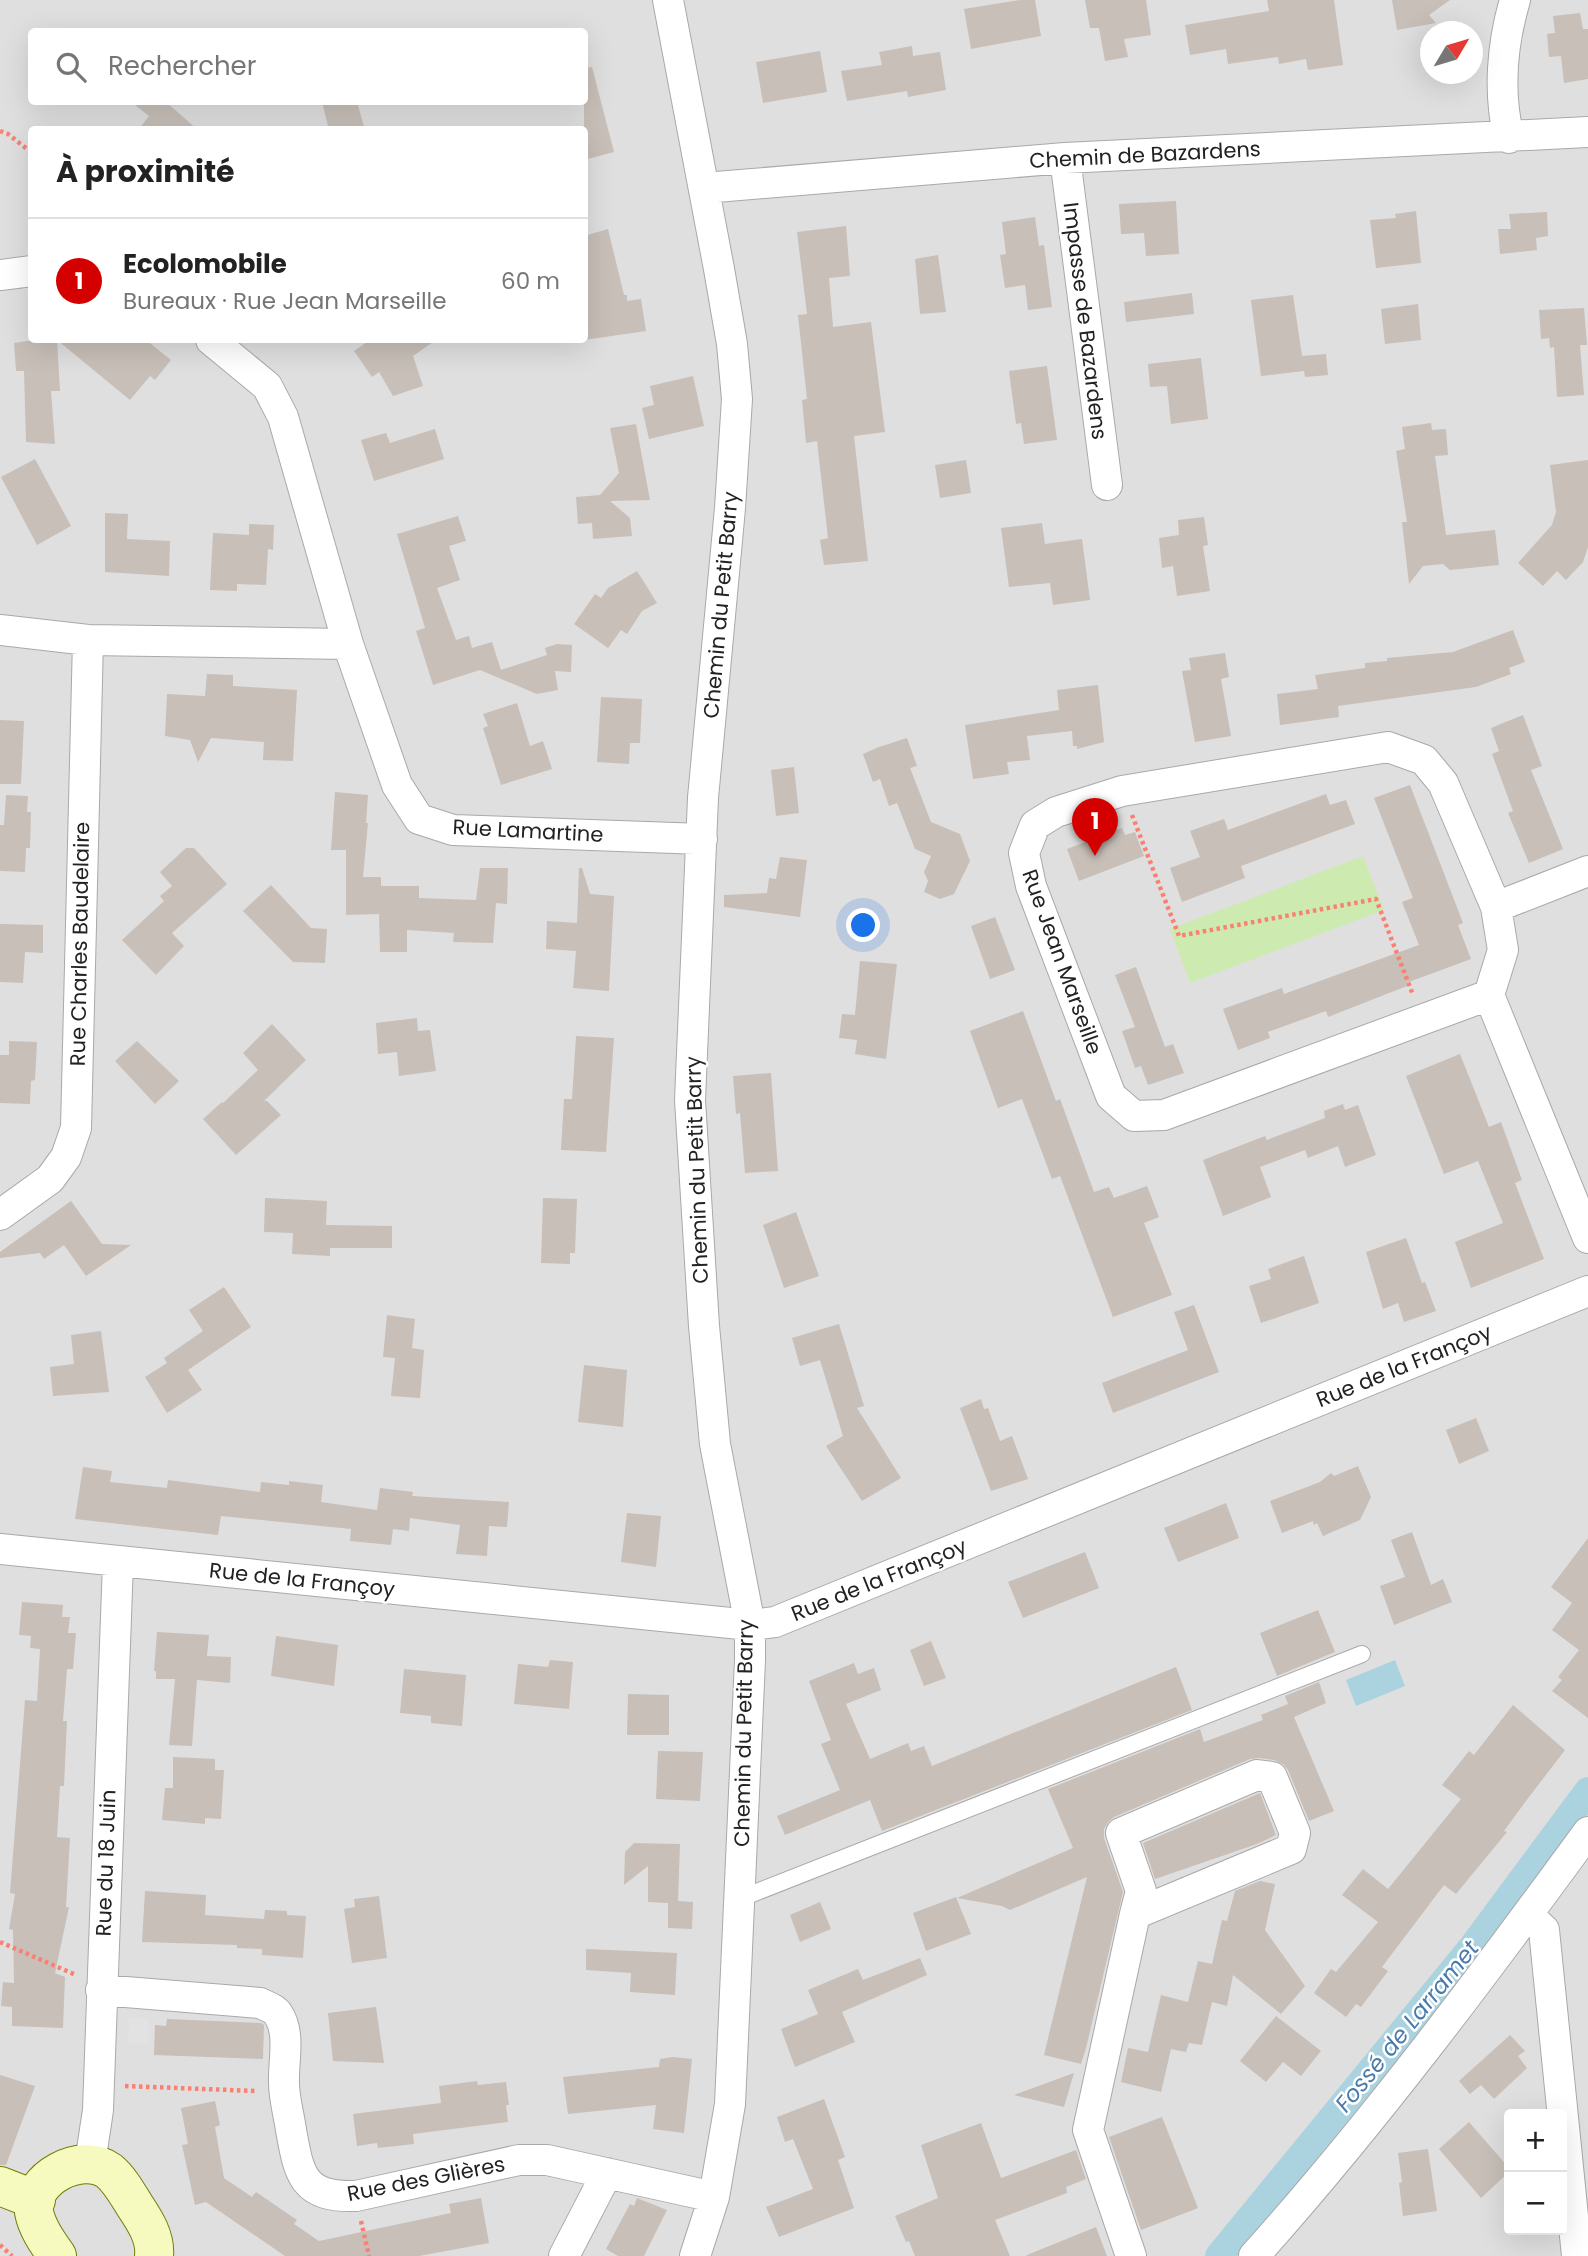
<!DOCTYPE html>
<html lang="fr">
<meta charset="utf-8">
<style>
body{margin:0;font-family:Poppins,sans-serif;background:#f2f2f2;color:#222}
.controls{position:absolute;right:21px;bottom:21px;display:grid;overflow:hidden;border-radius:7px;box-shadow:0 7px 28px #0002}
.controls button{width:63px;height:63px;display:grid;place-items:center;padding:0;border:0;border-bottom:2px solid #e0e0e0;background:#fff;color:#222;font:35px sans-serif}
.compass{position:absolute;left:1420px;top:21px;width:63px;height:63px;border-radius:50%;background:#fff;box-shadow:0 7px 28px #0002;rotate:52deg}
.you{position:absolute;left:864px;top:926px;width:24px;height:24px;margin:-18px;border:5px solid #fff;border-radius:50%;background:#1a73e8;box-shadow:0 0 0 10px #1a73e833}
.badge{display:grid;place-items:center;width:46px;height:46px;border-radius:50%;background:#d40000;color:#fff;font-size:23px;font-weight:700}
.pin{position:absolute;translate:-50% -58px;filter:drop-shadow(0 2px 4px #0008)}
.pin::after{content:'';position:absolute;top:37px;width:24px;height:21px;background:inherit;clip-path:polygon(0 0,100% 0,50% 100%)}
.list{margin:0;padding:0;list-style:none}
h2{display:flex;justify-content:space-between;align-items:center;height:91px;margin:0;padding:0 28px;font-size:30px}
h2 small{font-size:23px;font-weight:400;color:#767676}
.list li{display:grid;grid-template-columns:46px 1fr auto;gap:21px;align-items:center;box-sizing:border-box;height:126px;padding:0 28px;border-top:2px solid #e0e0e0}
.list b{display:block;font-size:26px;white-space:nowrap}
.list p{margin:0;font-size:23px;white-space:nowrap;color:#767676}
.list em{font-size:23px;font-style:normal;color:#767676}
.icon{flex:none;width:38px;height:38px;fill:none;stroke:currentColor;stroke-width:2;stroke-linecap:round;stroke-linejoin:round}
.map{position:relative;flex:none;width:1588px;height:2256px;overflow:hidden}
.search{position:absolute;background:#fff;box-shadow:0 7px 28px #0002;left:28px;top:28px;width:560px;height:77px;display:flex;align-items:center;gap:18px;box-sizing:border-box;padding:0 24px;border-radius:7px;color:#767676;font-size:26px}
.panel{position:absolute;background:#fff;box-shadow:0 7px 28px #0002;left:28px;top:126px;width:560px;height:217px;border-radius:7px}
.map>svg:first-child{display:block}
.residential{fill:#e0dfdf;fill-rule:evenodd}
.grass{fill:#cdebb0}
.parking{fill:#e2e2e2}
.water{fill:#aad3df}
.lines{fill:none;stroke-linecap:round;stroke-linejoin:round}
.canal{stroke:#aad3df;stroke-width:28}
.building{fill:#c7bfb8}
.lane-casing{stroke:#a9a9a9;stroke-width:18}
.street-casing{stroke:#a9a9a9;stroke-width:32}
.secondary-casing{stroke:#707d05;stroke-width:40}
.path{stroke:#fa8072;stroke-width:4.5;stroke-dasharray:3.5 3.5;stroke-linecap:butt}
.lane{stroke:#fff;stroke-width:16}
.street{stroke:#fff;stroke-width:30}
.secondary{stroke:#f7fabf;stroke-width:38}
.labels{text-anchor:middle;stroke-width:5;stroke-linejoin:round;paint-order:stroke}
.street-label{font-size:21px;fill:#222;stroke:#fff}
.water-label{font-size:23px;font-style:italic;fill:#4a7aab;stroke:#fff}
</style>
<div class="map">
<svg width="1588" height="2256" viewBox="0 0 1588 2256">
<rect width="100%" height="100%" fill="#f2efe9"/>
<!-- residential -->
<path class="residential" d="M0,0h1588v2256h-1588zM32,32h552v70h-552zM1430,32h42v42h-42zM32,130h552v210h-552zM1509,2114h53v116h-53z"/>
<!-- grass -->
<path class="grass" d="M1363,856l21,54 -194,73 -20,-54z"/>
<!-- parking -->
<path class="parking" d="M129,2018h19v26l-20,-1z"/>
<!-- water -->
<path class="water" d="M1395,1660l10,26 -49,20 -10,-26z"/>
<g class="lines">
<!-- canal -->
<path class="canal" d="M1219,2256l254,-310 115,-155"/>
</g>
<!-- building -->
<path class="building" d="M1020,0h15l6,36 -70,13 -7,-40z
M1085,0h61l5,35 -27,4 4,18 -23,4 -6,-33h-9z
M1267,0h67l9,65 -35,5 -2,-11 -27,5 -1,-7 -50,7 -2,-15 -36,6 -5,-30 84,-14z
M1392,0h58l-21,15 7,8 -39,7z
M1580,13l3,16h5v50l-24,4 -3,-27 -12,1 -2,-23 8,-1 -2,-17z
M912,46l1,10 27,-4 6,38 -38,7 -1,-6 -60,10 -6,-30 41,-6 -3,-13z
M820,51l7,41 -64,11 -7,-41z
M592,67l22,85 -30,8v-92z
M131,102h35l32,28h-60l11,-14z
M322,102h35l8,28h-36z
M1176,201l3,53 -33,2 -2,-23 -23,1 -2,-30z
M1416,211l5,52 -45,5 -6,-48 26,-2 -1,-4z
M1547,212l1,24 -12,2 1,12 -37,4 -2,-25h13l-2,-15z
M1035,217l4,29 5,-1 8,62 -24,3 -3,-25 -20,3 -5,-33 6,-1 -4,-32z
M846,226l4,50 -21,2 4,49 38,-5 14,110 -31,4 14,125 -44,4 -4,-25 8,-2 -11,-97 -11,2 -4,-43 5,-1 -9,-84 9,-1 -10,-82z
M608,229l16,66h3v6l14,-2 5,32 -62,9v-104z
M938,255l8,57 -26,2 -5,-55z
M1192,293l2,21 -68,8 -2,-20z
M1293,295l9,61 24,-2 2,21 -23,2 -1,-6 -43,5 -10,-76z
M1418,304l3,36 -36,4 -4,-35z
M1584,308l3,37h-7l4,50 -27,2 -3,-50 -4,1 -1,-10 -8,1 -2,-29z
M34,340h112l25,20 -16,20 -5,-4 -20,24 -73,-60 3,51h-9l4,53 -29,-2 -2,-71h-8l-2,-28z
M370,340h66l-23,16 10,30 -30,10 -14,-24 -7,5 -18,-26z
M1201,358l7,61 -37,5 -4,-38 -17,1 -2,-23z
M1047,366l10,74 -33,4 -3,-21 -5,1 -7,-53z
M693,376l11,50 -55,13 -7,-31 12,-3 -4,-19z
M1431,423l1,7 14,-1 2,26 -13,1 11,79 49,-5 4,35 -49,5 -7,-6 -20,2 -14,18 -7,-62h5l-11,-71 9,-2 -3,-22z
M636,424l14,76 -40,1 20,17 2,18 -39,3 -1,-16 -14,1 -2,-27 24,-2 19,-22 -9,-45z
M435,429l9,30 -70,22 -13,-41 25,-7 4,10z
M35,459l36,67 -34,19 -36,-68z
M966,460l5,33 -31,5 -5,-33z
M1588,460v87l-5,15 -17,18 -9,-9 -14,15 -25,-23 34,-38 4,-13 -6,-47z
M105,513l23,1 -1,25 43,2 -1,35 -64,-4z
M458,516l8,25 -17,5 11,34 -23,8 19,52 13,-4 3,12 20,-6 9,28 46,-15 -2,-7 12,-4 15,1 -1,27 -16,-1 3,19 -21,4 -57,-24 -47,15 -17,-54 9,-3 -28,-94z
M1204,517l4,28 -5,1 7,45 -33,5 -4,-30 -11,2 -3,-30 20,-3 -1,-15z
M1042,523l3,21 37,-5 8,61 -37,5 -3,-22 -41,4 -8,-59z
M249,524l25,1 -1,25 -5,-1 -2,36 -29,-1v7l-27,-1 3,-57 36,2z
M637,571l20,32 -15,8 -15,23 -6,-4 -13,18 -34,-24 21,-30 6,4 7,-10z
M1513,630l12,32 -16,6 2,6 -35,13 -138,19 1,11 -59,8 -3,-31 41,-5 -3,-14 50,-7v-5l22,-2v-3l66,-6z
M1225,653l4,24 -8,2 10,57 -36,6 -13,-71 9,-1 -2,-12z
M207,674l26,1v11l64,4 -4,71 -30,-1 1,-18 -53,-4 -13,24 -8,-22 -25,-4 2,-42 38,2z
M1098,685l6,57 -27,7v-3h-4l-1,-15 -45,5 3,24 -23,2 2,12 -36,5 -8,-54 94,-15 -2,-20z
M601,697l41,2 -2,44h-10l-1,21 -32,-2z
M517,703l13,43 13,-5 9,28 -51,16 -18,-57 5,-2 -5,-12z
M1523,715l19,51 -11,4 32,79 -34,14 -21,-50 5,-2 -21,-57 7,-3 -8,-23z
M0,720l24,1 -3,63h-21z
M907,738l10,28 -7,2 21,54 29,12 10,27 -16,33 -14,5 -16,-7 4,-11 -4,-9 7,-16 -16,-7 -18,-46 -8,3 -9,-27 -7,3 -10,-28 16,-7z
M794,767l5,46 -23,3 -5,-46z
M1410,785l53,138 -5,2 13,34 -65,24 1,3 -79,31 -2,-6 -58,21 2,6 -32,12 -15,-41 59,-21 2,6 135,-49 -17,-43 11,-4 -39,-100z
M335,792l33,3 -2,28h2l-5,54h18v9h38v12l57,2 4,-32h28l-1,36 -11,-1 -3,40 -40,-1 1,-9 -47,-3v22h-27l-1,-38 -33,1v-65h-15z
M1326,794l4,11 16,-5 9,24 -114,42 4,12 -63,24 -12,-34 30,-11 -10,-26 34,-12 4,11z
M6,795l22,1 -1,16h4l-1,36h-4l-1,24 -25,-1v-46h4z
M1122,828l3,7 10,-3 9,24 -65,25 -12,-32z
M186,848h8l33,36 -55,49 12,13 -28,29 -34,-35 42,-39 -4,-5 12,-10 -12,-14z
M780,857l27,3 -7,57 -76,-10v-12l43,-2 2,-15 7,1z
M579,868h3l8,26 24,2 -5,95 -36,-3 3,-37 -30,-2 1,-28 30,2z
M271,885l40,43 16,1 -2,34 -32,-1 -50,-51z
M995,917l20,53 -25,9 -19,-53z
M0,924l43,1v28l-18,-1 -2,31 -23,-1z
M860,961l37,3 -11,95 -31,-5 2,-14 -18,-2 3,-24 13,1z
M1136,967l29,80 8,-3 11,29 -36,12 -7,-19 -6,2 -13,-37 13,-4 -20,-52z
M1023,1011l33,90 4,-2 34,93 15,-5 5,11 33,-12 12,31 -15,6 28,72 -59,22 -53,-141 -8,3 -30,-80 -24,9 -28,-77z
M417,1018l1,13 12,-1 6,41 -37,5 -2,-24 -19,2 -2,-31z
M272,1024l34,36 -42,41h3l14,14 -45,40 -33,-36 19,-17 1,1 35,-33 -15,-17z
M576,1036l38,2 -8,114 -45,-2 3,-51h8z
M9,1041l28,1 -2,38 -4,1 -1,23 -30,-1v-48h9z
M137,1041l42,40 -24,23 -40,-43z
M1460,1054l29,73 12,-5 21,58 -7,3 29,76 -73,29 -16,-46 48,-19 -25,-62 -34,13 -38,-98z
M771,1073l7,98 -33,2 -5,-60 -4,1 -3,-38z
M1343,1104l2,6 13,-5 18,50 -31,12 -7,-21 -30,12 -3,-8 -45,17 11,30 -48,19 -20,-56 62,-24 2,4 58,-22 -1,-7z
M265,1198l62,3 -1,24 66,1v22h-62v8l-38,-2 1,-21 -29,-1z
M543,1198l34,1 -2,54h-5v11l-29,-1z
M71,1201l31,43 29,1 -45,31 -22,-31 -20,14 -4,-6 -40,5v-6z
M796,1212l23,64 -35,12 -21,-63z
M1406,1238l16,45 3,-1 11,29 -32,11 -6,-19 -15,6 -17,-57z
M1304,1256l15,47 -58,20 -12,-37 22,-7 -3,-10z
M224,1287l27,40 -63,43 14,20 -35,23 -22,-36 22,-14 -3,-5 39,-27 -14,-21z
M1194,1305l25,67 -106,41 -11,-30 86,-33 -14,-38z
M387,1315l28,4 -3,29 12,2 -4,48 -29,-2 4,-38 -12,-1z
M839,1324l25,82 -7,2 44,70 -39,23 -36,-55 17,-10 -23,-76 -20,6 -8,-28z
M101,1331l8,61 -56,4 -3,-29 24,-3 -3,-29z
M584,1365l43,5 -4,57 -45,-5z
M981,1399l3,10 4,-1 12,33 12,-5 16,43 -37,12 -31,-83z
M1476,1418l13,33 -30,13 -13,-34z
M1358,1466l13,31 -11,23 -37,16 -6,-13 -3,2 -1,-4 -31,12 -12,-32 50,-19 11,-9 3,3z
M83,1467l29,4 -2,11 57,6 1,-8 92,12 1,-10 28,3v-4l34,4 -2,17 56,8 3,-22 33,4 -1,4 97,6 -2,25 -18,-1 -2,30 -31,-2 4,-29 -50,-7 -1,13 -16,-2 -2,16 -41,-4 1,-12 -130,-13 -3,19 -143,-16z
M1226,1503l13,35 -61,24 -14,-34z
M627,1513l34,3 -5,51 -35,-5z
M1412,1532l19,53 12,-6 9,23 -58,23 -14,-39 25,-9 -14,-37z
M1588,1538v180l-36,-27 10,-11 -4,-3 21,-27 -27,-20 20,-27 -21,-16z
M1085,1552l14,36 -76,30 -15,-36z
M22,1602l41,3 -1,12h8l-2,16h8l-3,36h-6l-4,52h4l-3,65h-4l-3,51 13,1 -4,69h3l-14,66 10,4 -2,51 -51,-2v-19l-11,-1 2,-24 11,1 -1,-53 -4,-1 6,-35 -5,-1 15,-193 12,1 3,-52 -10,-1 1,-12 -12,-1z
M1318,1610l17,42 -58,24 -17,-43z
M157,1632l52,3 -2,21 24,1 -1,26 -33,-3 -5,66 -23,-1 6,-66h-19v-8h-2z
M276,1636l62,9 -4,41 -63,-10z
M931,1641l15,37 -22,8 -14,-36z
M550,1660l23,2 -4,47 -55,-5 4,-40 30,3z
M854,1663l4,11 16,-6 7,22 -35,14 24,55 38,-16 3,8 13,-5 8,20 244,-99 16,43 -310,121 -12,-31 -85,35 -8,-19 63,-26 -19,-46 10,-4 -22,-59z
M404,1669l62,6 -4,51 -31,-3v-7l-31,-3z
M1319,1682l7,21 -32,14 40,94 -25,10 -21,-51 -5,-6 -9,-4 -15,-2 -9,1 -136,58 -6,5 -4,7v9l19,54 -37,156 -5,16 -37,-9 43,-178 -77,33 -8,-4 -45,-8 116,-50 -25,-59 152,-60 4,13 59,-22 -2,-5 27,-11 -3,-8z
M628,1694l41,1v40h-42z
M1513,1705l52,45 -36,47 -25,34 3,1 -51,62 -12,-9 -62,82 6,4 -27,36 -5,-3 -10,13 -32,-24 17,-24 5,3 42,-50 -36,-27 21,-26 25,20 73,-90 -19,-14 27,-34 5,4z
M658,1751l45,1 -3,49 -44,-2z
M173,1757l42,2v11h9l-3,49 -16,-1v6l-43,-4 3,-32h8z
M1260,1793l16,42 -19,9 -102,35 -12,-36z
M634,1843l46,1 -2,57 15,1 -1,27 -24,-1v-25l-20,-1v-36l-24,19 1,-33z
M1260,1881l15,3 -10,46 40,56 -24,28 -48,-39 -6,31 -15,-4 -10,43 -13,-2 -3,9 -15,-3 -10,43 -40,-10 7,-34 20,4 13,-57 27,7 10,-41 14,3 10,-44 5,1 8,-30z
M145,1891l61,4 -1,20 59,4 1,-9 22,1v4l19,1 -3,42 -41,-3v-6l-25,-1v-3l-95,-3z
M379,1896l8,62 -35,5 -8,-54 11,-2 -1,-8z
M956,1897l15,37 -45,17 -13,-38z
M820,1902l11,27 -31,13 -10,-27z
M586,1949l91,4 -2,42 -45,-3 1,-19 -45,-3z
M920,1958l7,17 -85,37 13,30 -60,25 -14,-38 37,-15 -10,-24 50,-21 5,11z
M376,2007l8,56 -51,-2 -5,-48z
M1276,2016l45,35 -20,25 -18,-14 -17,20 -26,-21z
M167,2019l94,4 3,2 -1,34 -109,-4 1,-30 11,1z
M1510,2035l15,16 -7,5 9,12 -33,31 -13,-14 -11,9 -11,-13z
M673,2057l19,2 -8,74 -31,-4 3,-24 -88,9 -5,-37 96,-10 1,-8z
M1074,2073l-10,34 -50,-12z
M0,2075l35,11 -29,79h-6z
M477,2081l1,4 28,-3 3,23h-3l2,17 -95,12 1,10 -36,4 -1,-5 -20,3 -4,-32 88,-11 -2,-17z
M824,2099l21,58 -7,3 16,48 -75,29 -13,-30 47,-18 -20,-50 -8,3 -8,-25z
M215,2101l5,24 -5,2 9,51 28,19 4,-5 41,28 -3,4 25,17 132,-28 -2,-9 32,-6 8,45 -70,13h-134l-79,-54 -11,3 -13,-60 6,-1 -7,-36z
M1162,2117l36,91 -57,22 -32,-93z
M1469,2122l40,46v4l-28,26 -42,-49z
M981,2123l20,55 75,-28 10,29 -20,8 1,6 -72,27 15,36h-95l-6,-15 -3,1 -11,-26 43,-18 -17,-53z
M1428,2149l9,62 -34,5 -4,-33 3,-1 -4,-29z
M637,2198l30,12 -23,46h-26l-12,-7 24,-45 4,2z
M1096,2227l11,29h-80v-1z"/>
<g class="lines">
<defs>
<path id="lane" d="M739,1899l623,-245"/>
<path id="street" d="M668,0l51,269 13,75 5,55 -7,109 -27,290 -13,302 14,226 11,118 35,181v35l-20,444 -16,93 -19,59
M1509,138c-11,-45 -7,-94 6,-138
M1065,158l42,327
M704,188l361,-30 523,-26
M0,275l32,-4
M211,340l56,46 16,31 65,227
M0,630l88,10 260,4 49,141 22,34 34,11 249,9
M1496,907l92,-36
M1489,995l-325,120 -30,1 -23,-20 -80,-210 -7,-33 11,-28 21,-13 66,-21 266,-44 36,13 19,23 53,124 7,43 -14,45 99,243
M0,1215l50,-36 16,-22 10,-29 12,-488
M0,1549l750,76 25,-3 813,-331
M1528,1915l16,15 33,326
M101,1990l159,13c6,3 15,6 18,11 13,19 5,48 6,69 0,16 5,32 7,47 8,45 12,68 65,66l163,-36h28l167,37
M90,2163l8,-53 20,-548
M564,2256l43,-83
M1131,2256l-43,-126 47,-216 6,-23 -20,-58 136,-58 15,2 23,56 -4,16 -156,65
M1254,2256c120,-134 228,-279 334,-424"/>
<path id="secondary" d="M0,2186l36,14
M57,2256c-9,-13 -20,-28 -23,-44 -5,-33 47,-61 75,-41 11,9 19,24 26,35 10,15 21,32 19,50"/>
</defs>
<!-- lane casing -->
<use href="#lane" class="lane-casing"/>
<!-- street casing -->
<use href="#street" class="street-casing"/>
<!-- secondary casing -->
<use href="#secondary" class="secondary-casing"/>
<!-- path -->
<path class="path" d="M0,131l8,3 24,19
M1132,815l47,121 197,-37 37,96
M0,1942l76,33
M125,2086l131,5
M361,2221l8,35
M0,2245l12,11"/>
<!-- lane -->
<use href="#lane" class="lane"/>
<!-- street -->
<use href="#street" class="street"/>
<!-- secondary -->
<use href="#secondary" class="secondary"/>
</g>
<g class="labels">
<!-- street labels -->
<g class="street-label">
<text transform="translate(1145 155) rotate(-3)" y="7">Chemin de Bazardens</text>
<text transform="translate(1085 321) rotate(83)" y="7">Impasse de Bazardens</text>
<text transform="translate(721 605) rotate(-85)" y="7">Chemin du Petit Barry</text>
<text transform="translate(528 831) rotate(3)" y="7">Rue Lamartine</text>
<text transform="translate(80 944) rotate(-89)" y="7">Rue Charles Baudelaire</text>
<text transform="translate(1062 962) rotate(70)" y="7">Rue Jean Marseille</text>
<text transform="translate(697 1170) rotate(-92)" y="7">Chemin du Petit Barry</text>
<text transform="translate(1404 1366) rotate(-22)" y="7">Rue de la Françoy</text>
<text transform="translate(302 1580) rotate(6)" y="7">Rue de la Françoy</text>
<text transform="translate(879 1580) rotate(-22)" y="7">Rue de la Françoy</text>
<text transform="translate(744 1733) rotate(-89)" y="7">Chemin du Petit Barry</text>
<text transform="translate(106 1863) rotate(-88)" y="7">Rue du 18 Juin</text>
<text transform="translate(426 2179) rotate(-11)" y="7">Rue des Glières</text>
</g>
<!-- water labels -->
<g class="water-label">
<text transform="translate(1407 2026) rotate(-51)" y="8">Fossé de Larramet</text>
</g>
</g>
</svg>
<div class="controls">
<button>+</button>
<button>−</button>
</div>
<svg class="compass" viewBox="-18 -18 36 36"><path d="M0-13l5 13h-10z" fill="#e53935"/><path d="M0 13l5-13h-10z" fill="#767676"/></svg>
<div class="you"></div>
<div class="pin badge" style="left:1095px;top:856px">1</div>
<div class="search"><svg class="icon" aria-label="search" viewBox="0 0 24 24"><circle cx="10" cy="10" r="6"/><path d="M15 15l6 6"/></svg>Rechercher</div>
<section class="panel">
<h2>À proximité<small></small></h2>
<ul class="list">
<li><span class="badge">1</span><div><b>Ecolomobile</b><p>Bureaux · Rue Jean Marseille</p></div><em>60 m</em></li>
</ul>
</section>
</div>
